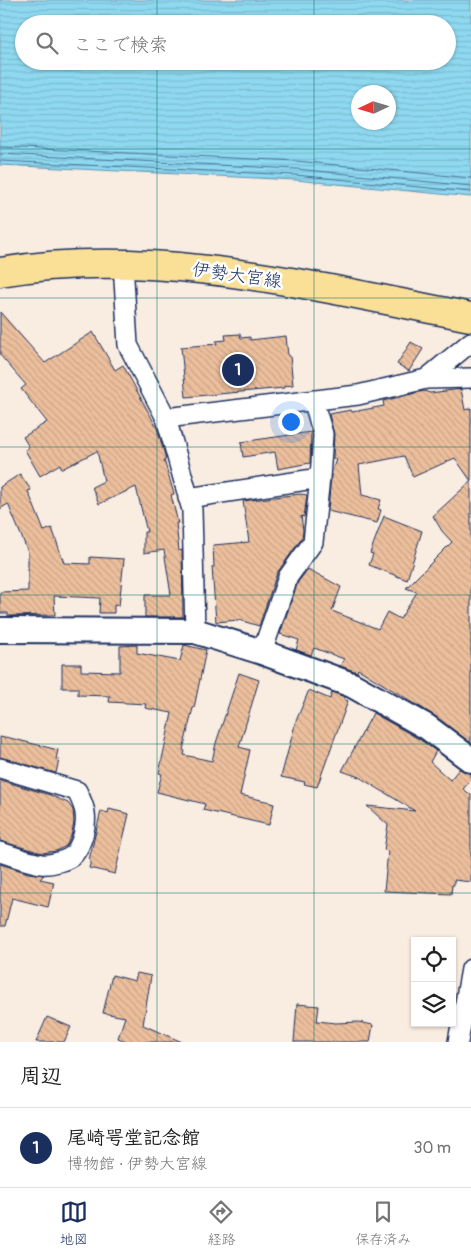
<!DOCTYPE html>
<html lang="ja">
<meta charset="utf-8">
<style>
body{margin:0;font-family:Pangolin,"Klee One",sans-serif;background:#f2f2f2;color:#222}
.controls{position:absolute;right:15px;bottom:15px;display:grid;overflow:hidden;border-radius:0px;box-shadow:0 1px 4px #0004}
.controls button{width:45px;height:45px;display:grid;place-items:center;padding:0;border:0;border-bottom:1px solid #e0e0e0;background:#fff;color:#222;font:25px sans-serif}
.compass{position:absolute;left:351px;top:85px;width:45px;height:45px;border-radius:50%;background:#fff;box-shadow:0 1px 4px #0004;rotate:266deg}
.you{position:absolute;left:290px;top:421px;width:18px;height:18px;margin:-12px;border:4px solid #fff;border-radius:50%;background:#1a73e8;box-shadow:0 0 0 8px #1a73e833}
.badge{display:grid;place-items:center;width:32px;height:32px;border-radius:50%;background:#1b2f5e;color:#fff;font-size:16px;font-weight:700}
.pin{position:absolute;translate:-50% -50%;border:2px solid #fff;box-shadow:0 1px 5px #0006}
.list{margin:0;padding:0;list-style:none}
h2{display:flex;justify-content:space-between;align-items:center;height:65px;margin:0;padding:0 20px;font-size:21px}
h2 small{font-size:16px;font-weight:400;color:#767676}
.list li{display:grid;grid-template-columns:32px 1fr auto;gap:15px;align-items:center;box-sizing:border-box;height:80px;padding:0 20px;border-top:1px solid #e0e0e0}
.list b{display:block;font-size:19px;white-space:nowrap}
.list p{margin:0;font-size:16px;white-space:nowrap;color:#767676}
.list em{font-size:16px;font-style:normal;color:#767676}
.icon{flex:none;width:28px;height:28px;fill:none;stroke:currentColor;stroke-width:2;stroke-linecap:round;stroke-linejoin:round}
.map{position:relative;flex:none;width:471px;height:1042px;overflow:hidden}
.search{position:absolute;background:#fff;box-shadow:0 1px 4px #0004;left:15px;right:15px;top:15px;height:55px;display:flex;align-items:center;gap:12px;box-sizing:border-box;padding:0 18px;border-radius:28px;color:#767676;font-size:19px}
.sheet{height:145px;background:#fff}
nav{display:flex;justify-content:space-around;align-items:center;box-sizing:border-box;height:70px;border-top:1px solid #e0e0e0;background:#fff;font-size:14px;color:#767676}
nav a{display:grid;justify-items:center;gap:2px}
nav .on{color:#1b2f5e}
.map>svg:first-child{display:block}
.water{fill:url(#water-rules);stroke:#6195b6;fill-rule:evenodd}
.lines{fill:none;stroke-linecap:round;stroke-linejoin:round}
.shore{stroke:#497398;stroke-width:1}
.building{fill:url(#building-back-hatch);stroke:#1b2f5e}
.minor-casing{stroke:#1b2f5e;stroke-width:22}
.tertiary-casing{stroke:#1b2f5e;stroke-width:28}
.primary-casing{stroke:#1b2f5e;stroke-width:31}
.minor{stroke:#fff;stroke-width:19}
.tertiary{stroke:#fff;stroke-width:24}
.primary{stroke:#fadf96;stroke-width:28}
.grid{fill:none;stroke:#0f766e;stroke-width:1;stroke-opacity:0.55}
.labels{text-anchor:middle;stroke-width:5;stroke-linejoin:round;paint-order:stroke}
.street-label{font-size:18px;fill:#1b2f5e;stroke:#fff}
</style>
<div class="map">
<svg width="471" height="1042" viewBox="0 0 471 1042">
<defs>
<pattern id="water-rules" width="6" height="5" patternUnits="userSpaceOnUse" patternTransform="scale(1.25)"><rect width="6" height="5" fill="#8fd9f0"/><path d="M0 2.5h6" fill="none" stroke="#7bbbd0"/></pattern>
<pattern id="building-back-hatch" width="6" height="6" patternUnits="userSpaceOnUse" patternTransform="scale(1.25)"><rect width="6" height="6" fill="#ecbf9c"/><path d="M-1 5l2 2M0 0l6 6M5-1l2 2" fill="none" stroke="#caa489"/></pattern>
</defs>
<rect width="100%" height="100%" fill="#f9ece1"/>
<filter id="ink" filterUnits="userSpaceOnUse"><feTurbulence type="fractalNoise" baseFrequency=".02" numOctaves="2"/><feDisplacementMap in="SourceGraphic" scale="10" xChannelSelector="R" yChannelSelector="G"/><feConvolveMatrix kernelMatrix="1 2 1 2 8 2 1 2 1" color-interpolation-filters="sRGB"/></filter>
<g filter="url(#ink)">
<!-- water -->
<path class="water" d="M0,0h471v197l-176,-17 -295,-15zM24,24h423v37h-423zM358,92h30v30h-30z"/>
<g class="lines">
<!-- shore -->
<path class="shore" d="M0,147l296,14 175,17
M0,154l296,15 175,17
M0,161l295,14 176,17"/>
</g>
<!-- building -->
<path class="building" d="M0,312l45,51 48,-31 22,38 8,-5 34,63 9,31 -2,1 10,34 -3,1 7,28h-2l3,28 3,-1 1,67h-38v-22h26l-7,-45 -20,3v-21h3l-11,-45 -37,17 -7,-17 12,-6 -7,-30 -35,18 -2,-5 -20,12 -15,-26 4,-3 -6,-10 24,-15 -26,-33 5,-4 -26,-30z
M240,334l1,4 9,-1v3l36,-4 2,20h2l3,29 -9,1v2l-98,9 -5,-50 36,-3 -1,-3 10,-1 -1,-5z
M411,342l12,7 -14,22 -12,-7z
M461,389l4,21 6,-2v73l-16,-23 -42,19 -9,-21 -45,9 3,30 19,5 -3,9 3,1 -4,13 -49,-12 3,-36 5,-16h-3l1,-25 -5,-20 22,-4 1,2 32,-6 -1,-5 41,-10 6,2z
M311,432l-1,31 -32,6 -3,-17 -32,5 -2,-15z
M20,474l11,16 -3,1 16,40 8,-3 12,35 26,1v-7l34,2 -5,47 -5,-1v8h-15l1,-15 -46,-2 1,19 -47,1v-3h-8v-21l28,-1v-39l-20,-48 -8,5v-22z
M471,481v262l-36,-27 -77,-47 -1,3 -17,-6 4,-7 -30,-11 -3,7 -15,-5 3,-10 -19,-6 18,-52 10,-13 33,18 -9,24 46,18 9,-17 13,7 17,-27 -11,-4 46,-46 -10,-11 -9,-15z
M300,494l7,1 -3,22 -3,-1 2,14 -1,8 -25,35 -18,53 -20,-6 -23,2 -4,-55h2l-1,-22 36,-3 -6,-41z
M384,516l38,15 -15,49 -38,-15 4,-11 -3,-1z
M137,645v8l43,8 4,-16 22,5 -12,58h-1l-10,42 2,1 -1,4 28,6 4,-18 23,-70 20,7 -20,67 11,3 -10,45 30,7v1l4,1 -5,21 -66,-15 2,-6 -48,-12 5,-18 -3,-1 13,-60 -27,-5 1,-4 -37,-2 1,-6 -32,-1v-7h-16v-24h19v7l39,1v-26z
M309,690l21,9 2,-7 13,5 -1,2 4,2 -31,86 -13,-3 1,-2 -24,-5 15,-56z
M373,713l46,26 17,12 -6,11 20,18 9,-11 12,4v7l-8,9 8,6v87l-17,-2v5h-2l-1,9 -67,-3 4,-40 -4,-1 4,-25 -21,-19 48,5 -56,-34 -17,-6z
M0,737l5,1 1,-1 52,13 -2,9 3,1 -3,13 -56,-16z
M0,780l50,15 18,8 5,7 1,13 -3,13 -5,10 -10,5 -14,2 -42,-12z
M109,809l20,5 -14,60 -26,-6 2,-7 -2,-1 12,-49 7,2z
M0,864l28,9 16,2 -4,4 14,3 -6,25 -36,-9 -7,28h-5z
M137,973l14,3 -8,49 39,17h-54l-10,-4 7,-21 -22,-4 9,-38 23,6z
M297,1004l22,2 -2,15 19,2 22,-1 15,3 -3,17h-76z
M47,1017l24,10 -7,15h-28z"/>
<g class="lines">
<defs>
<path id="minor" d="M123,263l5,82 38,73 26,92 3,121
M426,379l45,-1
M166,418l192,-23 68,-16 45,-37
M188,498l132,-20 3,-44 -10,-34
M262,652l26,-75 25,-35 7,-64
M0,768l77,23c3,7 7,14 8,22 2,13 -3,31 -11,41 -6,7 -24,11 -33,10 -13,-2 -28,-8 -41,-12
M458,1042l13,-73"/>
<path id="tertiary" d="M0,630l195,1 67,21 90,33 75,42 44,33"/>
<path id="primary" d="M0,272c158,-26 316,15 471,45"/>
</defs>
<!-- minor casing -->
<use href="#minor" class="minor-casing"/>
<!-- tertiary casing -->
<use href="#tertiary" class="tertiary-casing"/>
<!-- primary casing -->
<use href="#primary" class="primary-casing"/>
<!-- minor -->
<use href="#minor" class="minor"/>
<!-- tertiary -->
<use href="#tertiary" class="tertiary"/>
<!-- primary -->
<use href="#primary" class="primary"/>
</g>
</g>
<!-- grid -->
<path class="grid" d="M157,0v24M314,0v24M157,61v981M314,61v981M0,149h471M0,298h471M0,447h471M0,595h471M0,744h471M0,893h471"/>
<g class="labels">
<!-- street labels -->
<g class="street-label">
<text transform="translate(237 275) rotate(8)" y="6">伊勢大宮線</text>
</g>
</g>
</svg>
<div class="controls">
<button><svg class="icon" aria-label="locate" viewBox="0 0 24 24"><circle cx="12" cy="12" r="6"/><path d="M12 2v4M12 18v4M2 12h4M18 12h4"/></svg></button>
<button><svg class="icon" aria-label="layers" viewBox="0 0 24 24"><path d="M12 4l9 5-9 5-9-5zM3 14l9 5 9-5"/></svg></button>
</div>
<svg class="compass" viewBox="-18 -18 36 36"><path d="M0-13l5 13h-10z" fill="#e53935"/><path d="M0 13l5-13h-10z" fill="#767676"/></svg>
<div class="you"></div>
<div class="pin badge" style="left:238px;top:370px">1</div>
<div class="search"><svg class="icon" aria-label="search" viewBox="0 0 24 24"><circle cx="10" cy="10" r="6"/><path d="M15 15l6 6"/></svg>ここで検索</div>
</div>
<section class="sheet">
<h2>周辺<small></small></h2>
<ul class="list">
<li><span class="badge">1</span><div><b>尾崎咢堂記念館</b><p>博物館 · 伊勢大宮線</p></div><em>30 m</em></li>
</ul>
</section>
<nav>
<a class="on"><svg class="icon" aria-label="map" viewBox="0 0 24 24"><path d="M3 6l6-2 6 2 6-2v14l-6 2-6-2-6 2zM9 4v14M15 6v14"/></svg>地図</a>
<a><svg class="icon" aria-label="directions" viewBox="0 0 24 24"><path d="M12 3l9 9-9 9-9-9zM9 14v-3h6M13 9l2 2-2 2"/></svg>経路</a>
<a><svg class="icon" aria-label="saved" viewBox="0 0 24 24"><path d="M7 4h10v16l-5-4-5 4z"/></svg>保存済み</a>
</nav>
